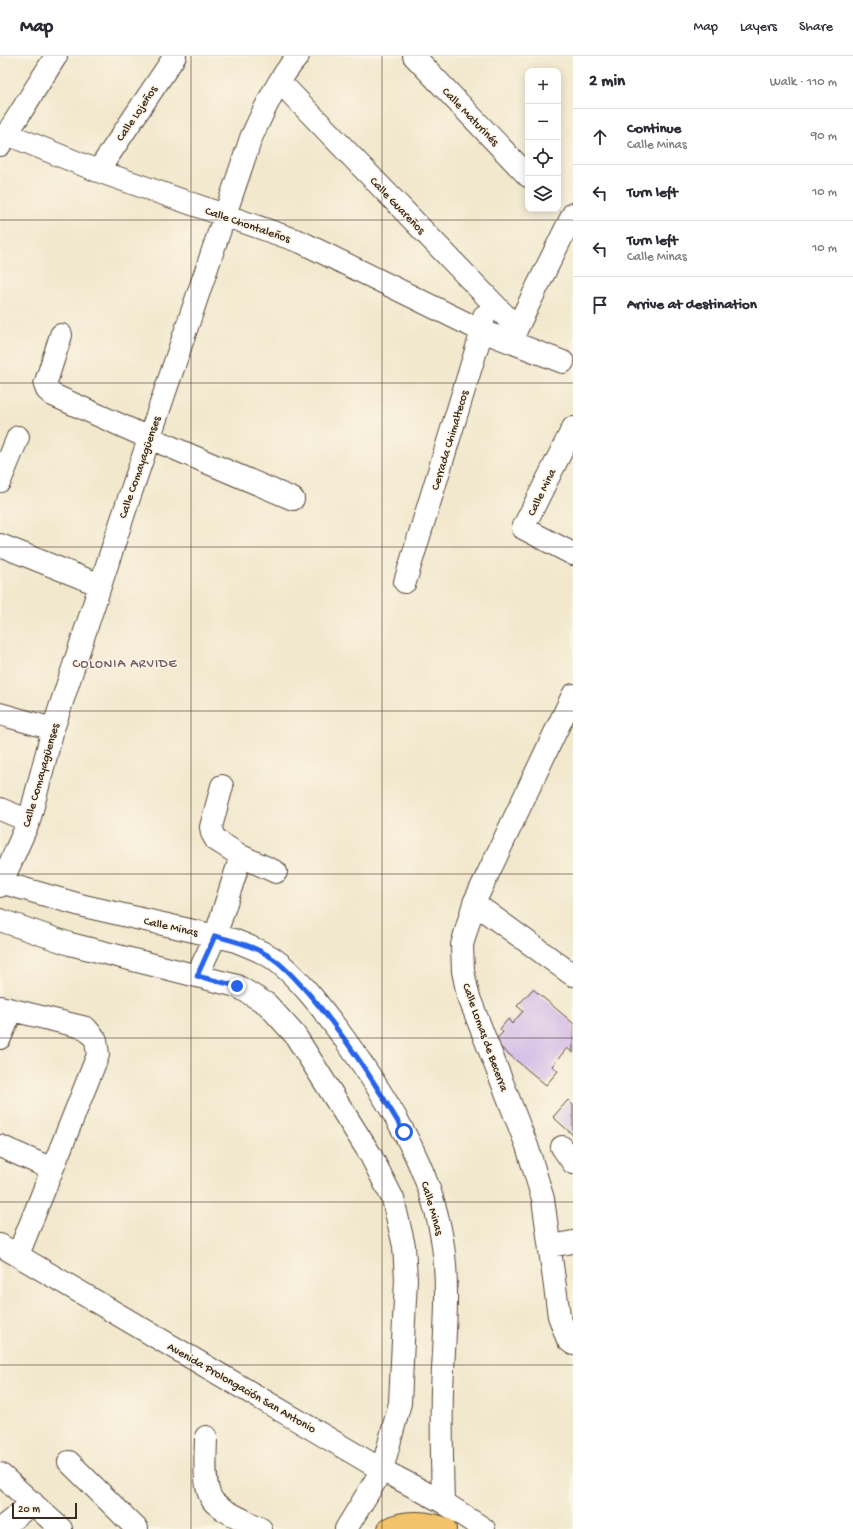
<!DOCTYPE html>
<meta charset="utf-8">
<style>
body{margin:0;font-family:"Gochi Hand",sans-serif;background:#f7f7f7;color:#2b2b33}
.controls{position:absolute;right:12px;top:12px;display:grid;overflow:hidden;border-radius:8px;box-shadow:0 2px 10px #0003}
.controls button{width:36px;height:36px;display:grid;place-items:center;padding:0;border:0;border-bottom:1px solid #e1e1e2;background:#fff;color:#2b2b33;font:20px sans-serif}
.scale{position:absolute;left:12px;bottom:10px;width:65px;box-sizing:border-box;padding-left:4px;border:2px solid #3b2a1e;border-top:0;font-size:11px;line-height:14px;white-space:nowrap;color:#3b2a1e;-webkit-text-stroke:3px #fcf5e5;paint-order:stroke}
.stop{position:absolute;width:12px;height:12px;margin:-9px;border:3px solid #2563eb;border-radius:50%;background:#fff}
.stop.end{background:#2563eb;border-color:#fff;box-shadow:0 1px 4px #0008}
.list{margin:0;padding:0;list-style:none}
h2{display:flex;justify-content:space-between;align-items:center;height:52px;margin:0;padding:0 16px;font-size:17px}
h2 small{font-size:13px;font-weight:400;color:#7c7c81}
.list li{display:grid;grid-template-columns:26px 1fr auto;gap:12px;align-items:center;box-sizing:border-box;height:56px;padding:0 16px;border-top:1px solid #e1e1e2}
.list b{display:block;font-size:15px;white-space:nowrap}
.list p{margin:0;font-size:13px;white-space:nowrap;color:#7c7c81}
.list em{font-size:13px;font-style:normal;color:#7c7c81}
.icon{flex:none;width:22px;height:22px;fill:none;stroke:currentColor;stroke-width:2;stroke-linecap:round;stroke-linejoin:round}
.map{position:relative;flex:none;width:573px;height:1473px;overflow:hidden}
header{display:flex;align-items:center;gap:24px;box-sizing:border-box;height:56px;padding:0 20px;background:#fff;border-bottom:1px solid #e1e1e2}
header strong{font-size:19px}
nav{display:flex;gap:22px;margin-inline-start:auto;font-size:14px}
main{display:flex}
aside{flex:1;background:#fff}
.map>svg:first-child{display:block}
.building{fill:#cfb7e8}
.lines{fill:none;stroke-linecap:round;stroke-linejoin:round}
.minor-casing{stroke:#564638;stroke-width:24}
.major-casing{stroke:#564638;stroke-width:24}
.minor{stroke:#fff;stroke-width:22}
.major{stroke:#f2c36a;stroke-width:22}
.route{stroke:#2563eb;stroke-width:5}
.grid{fill:none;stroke:#3b2a1e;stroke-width:1;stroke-opacity:0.55}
.labels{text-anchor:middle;stroke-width:3;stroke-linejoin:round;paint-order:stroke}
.street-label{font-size:12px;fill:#3b2a1e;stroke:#fcf5e5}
.neighbourhood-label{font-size:13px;letter-spacing:1px;fill:#6f5b65;stroke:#fcf5e5}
</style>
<header>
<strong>Map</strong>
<nav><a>Map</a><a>Layers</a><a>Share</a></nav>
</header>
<main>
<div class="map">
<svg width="573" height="1473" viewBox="0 0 573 1473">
<rect width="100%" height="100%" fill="#fcf5e5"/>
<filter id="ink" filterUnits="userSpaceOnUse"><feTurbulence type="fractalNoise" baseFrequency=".025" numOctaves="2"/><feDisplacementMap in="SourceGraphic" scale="8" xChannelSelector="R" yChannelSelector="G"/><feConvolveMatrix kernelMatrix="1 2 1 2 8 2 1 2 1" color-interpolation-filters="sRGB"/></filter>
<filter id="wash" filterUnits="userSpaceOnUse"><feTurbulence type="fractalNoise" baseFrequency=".012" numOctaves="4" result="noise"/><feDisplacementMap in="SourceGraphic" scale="16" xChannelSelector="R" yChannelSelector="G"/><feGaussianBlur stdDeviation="0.9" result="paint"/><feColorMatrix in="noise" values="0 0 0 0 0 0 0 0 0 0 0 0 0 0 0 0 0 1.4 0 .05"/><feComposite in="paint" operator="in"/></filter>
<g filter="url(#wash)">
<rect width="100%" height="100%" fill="#f1e8cd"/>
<g id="blocks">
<!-- building -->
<path class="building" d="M533,933l40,34v30l-6,-5 -15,18 6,5 -12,14 -52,-43 9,-10 -3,-3 8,-10 4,5 11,-13 -6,-5z
M568,1044l5,5v30l-20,-18z"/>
</g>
</g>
<g filter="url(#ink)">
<use href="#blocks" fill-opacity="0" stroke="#564638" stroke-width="1"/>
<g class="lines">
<defs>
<path id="minor" d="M414,0l114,120
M280,26l237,246
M7,78l91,37 203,71 181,89 81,31
M0,89l56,-89
M98,115l77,-115
M61,279l-16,50 2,5 6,5 85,38 155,66
M512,285l5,-13 56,-114
M573,372l-50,100 50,26
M0,425l18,-44
M0,489l100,40
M405,526l77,-251 2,-15
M573,639l-99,208 -12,42 1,26 5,24 59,151 16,53 16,117 9,24 5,4
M0,658l53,15
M222,730l-11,41 1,6 4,7 25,16 35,16
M0,753l29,12
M0,826l84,24 149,34c13,5 26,10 38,17 27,18 56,58 75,84 42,59 84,125 96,198 8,49 2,101 0,151 -1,37 0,75 1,112
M0,830l29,-65 24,-92 76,-231 122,-360c13,-28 26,-58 47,-82
M474,847l99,72
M0,864l70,24 167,42 30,18 28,31 75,119 23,45 11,47 2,33 -6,124 -18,67 -36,59
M197,920l18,-39 26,-81
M0,951l86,21 10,12 2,15 -80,200
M0,982l12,-28
M0,1090l52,23
M562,1091l11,16
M0,1189l382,225 61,32 41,27
M550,1190l23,-4
M206,1381c0,17 -4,50 7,64 8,10 36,21 48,28
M69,1406l68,67
M0,1418l61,55
M0,1473l33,-26"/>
<path id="major" d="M389,1473c15,-9 40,-7 56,0"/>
</defs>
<!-- minor casing -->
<use href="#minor" class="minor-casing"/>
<!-- major casing -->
<use href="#major" class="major-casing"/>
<!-- minor -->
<use href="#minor" class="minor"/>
<!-- major -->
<use href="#major" class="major"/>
</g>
</g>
<g class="lines" filter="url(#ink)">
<!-- route -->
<path class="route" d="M237,930l-40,-10 18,-40c19,5 40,10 57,22 14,9 25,23 37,36 37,43 66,89 95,138"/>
</g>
<!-- grid -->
<path class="grid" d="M191,0v1473M382,0v1473M0,164h573M0,327h573M0,491h573M0,655h573M0,818h573M0,982h573M0,1146h573M0,1309h573"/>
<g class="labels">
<!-- street labels -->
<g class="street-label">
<text transform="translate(136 57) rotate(-56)" y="4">Calle Lojeños</text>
<text transform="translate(471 60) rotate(46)" y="4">Calle Maturinés</text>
<text transform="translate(398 149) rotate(46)" y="4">Calle Guareños</text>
<text transform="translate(248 168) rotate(19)" y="4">Calle Chontaleños</text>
<text transform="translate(449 384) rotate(-73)" y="4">Cerrada Chimaltecos</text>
<text transform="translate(139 411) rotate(-71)" y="4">Calle Comayagüenses</text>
<text transform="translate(541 436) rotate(-64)" y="4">Calle Mina</text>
<text transform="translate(40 719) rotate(-74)" y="4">Calle Comayagüenses</text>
<text transform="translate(171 870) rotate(13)" y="4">Calle Minas</text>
<text transform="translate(486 981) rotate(70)" y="4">Calle Lomas de Becerra</text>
<text transform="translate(433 1152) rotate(74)" y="4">Calle Minas</text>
<text transform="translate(242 1331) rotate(30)" y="4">Avenida Prolongación San Antonio</text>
</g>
<!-- neighbourhood labels -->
<g class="neighbourhood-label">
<text x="125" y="611">COLONIA ARVIDE</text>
</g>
</g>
</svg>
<div class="controls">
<button>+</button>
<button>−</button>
<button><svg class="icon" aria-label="locate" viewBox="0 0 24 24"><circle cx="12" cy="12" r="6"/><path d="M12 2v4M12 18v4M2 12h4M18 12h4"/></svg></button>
<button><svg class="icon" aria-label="layers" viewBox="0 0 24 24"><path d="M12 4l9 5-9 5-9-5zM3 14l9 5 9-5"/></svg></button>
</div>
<div class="scale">20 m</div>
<div class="stop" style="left:404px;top:1076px"></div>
<div class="stop end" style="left:237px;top:930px"></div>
</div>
<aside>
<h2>2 min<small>Walk · 110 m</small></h2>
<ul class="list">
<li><svg class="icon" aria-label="ahead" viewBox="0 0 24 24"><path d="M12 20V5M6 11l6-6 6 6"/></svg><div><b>Continue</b><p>Calle Minas</p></div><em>90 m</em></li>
<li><svg class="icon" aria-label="left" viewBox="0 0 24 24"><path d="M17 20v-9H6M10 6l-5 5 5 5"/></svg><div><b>Turn left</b></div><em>10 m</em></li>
<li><svg class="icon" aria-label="left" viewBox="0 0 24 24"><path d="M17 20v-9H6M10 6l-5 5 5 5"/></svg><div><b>Turn left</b><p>Calle Minas</p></div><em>10 m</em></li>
<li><svg class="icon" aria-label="arrive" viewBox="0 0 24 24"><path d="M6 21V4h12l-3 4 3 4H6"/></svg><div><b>Arrive at destination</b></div></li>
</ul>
</aside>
</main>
